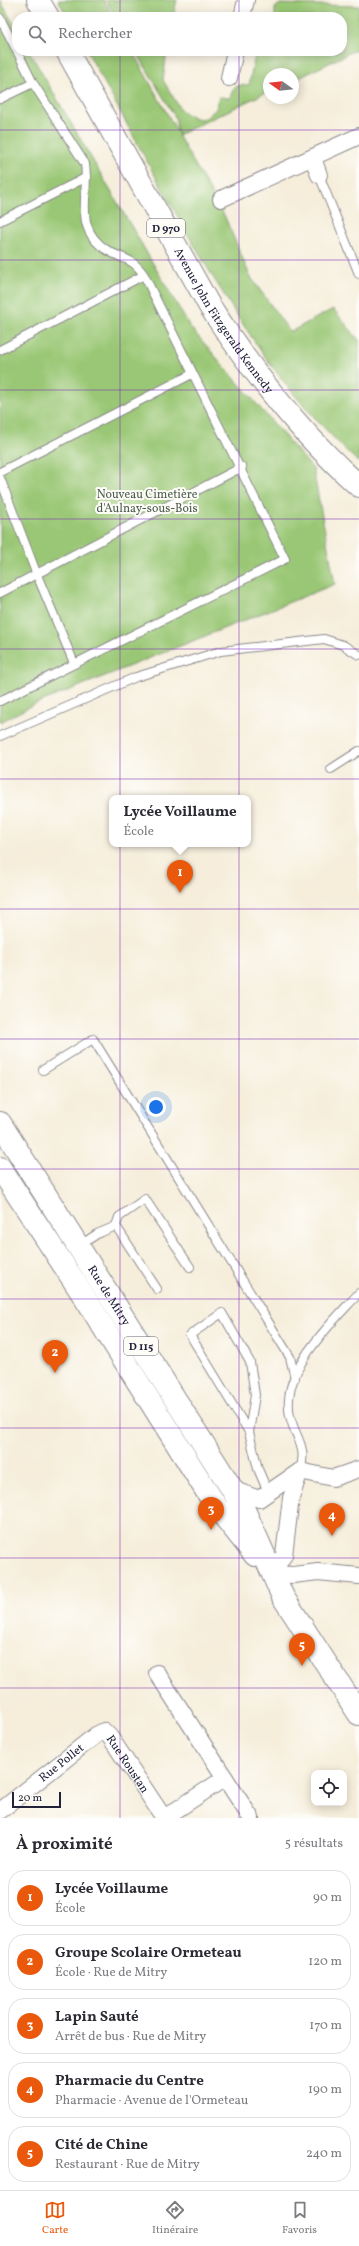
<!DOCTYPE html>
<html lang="fr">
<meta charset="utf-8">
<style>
body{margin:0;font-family:Vollkorn,serif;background:#f2f2f3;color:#2b2b33}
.controls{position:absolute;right:12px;bottom:12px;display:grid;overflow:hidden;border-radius:8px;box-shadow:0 2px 10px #0003}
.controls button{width:36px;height:36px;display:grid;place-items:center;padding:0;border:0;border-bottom:1px solid #e1e1e2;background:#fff;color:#2b2b33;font:20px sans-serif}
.compass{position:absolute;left:263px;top:68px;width:36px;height:36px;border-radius:50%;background:#fff;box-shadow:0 2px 10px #0003;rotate:285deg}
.scale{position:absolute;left:12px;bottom:10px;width:49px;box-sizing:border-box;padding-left:4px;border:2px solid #22223b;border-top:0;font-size:11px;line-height:14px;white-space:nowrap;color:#22223b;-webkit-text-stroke:3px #fdfcf7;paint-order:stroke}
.you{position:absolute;left:156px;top:1107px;width:14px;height:14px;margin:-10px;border:3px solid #fff;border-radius:50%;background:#1a73e8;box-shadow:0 0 0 6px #1a73e833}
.badge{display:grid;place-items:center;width:26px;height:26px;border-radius:50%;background:#ea580c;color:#fff;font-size:13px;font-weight:700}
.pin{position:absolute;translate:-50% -33px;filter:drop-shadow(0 1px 2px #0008)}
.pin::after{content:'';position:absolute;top:21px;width:14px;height:12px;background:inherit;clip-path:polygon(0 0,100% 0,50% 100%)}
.popup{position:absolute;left:109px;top:795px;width:142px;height:52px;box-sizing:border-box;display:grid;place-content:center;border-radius:8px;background:#fff;filter:drop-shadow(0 1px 3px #0005);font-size:13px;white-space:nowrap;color:#7c7c81}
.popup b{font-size:15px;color:#2b2b33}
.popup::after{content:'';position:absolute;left:50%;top:100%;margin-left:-8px;border:8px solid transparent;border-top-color:#fff}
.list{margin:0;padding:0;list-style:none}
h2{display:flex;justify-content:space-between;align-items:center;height:52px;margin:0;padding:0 16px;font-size:17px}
h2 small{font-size:13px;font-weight:400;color:#7c7c81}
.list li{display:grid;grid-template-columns:26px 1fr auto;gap:12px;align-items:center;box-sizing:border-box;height:56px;margin:0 8px 8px;padding:0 8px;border:1px solid #e1e1e2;border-radius:16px}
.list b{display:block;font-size:15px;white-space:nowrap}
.list p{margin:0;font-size:13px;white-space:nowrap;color:#7c7c81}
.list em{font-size:13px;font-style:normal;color:#7c7c81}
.icon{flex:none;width:22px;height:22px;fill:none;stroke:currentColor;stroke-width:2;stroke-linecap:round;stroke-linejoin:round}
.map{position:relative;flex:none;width:359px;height:1818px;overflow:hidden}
.search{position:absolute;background:#fff;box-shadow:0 2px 10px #0003;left:12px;right:12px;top:12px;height:44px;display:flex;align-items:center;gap:10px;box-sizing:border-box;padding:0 14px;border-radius:16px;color:#7c7c81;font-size:15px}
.sheet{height:372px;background:#fff}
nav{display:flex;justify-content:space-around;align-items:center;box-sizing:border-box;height:56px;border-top:1px solid #e1e1e2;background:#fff;font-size:11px;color:#7c7c81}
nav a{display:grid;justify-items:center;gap:2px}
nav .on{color:#ea580c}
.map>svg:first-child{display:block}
.green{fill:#9ac775;stroke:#5e7458}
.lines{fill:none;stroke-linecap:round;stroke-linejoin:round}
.service-casing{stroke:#8c888b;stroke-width:10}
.minor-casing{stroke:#8c888b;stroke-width:18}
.primary-casing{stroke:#8c888b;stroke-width:24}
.service{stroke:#fff;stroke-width:8}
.minor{stroke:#fff;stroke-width:16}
.primary{stroke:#fff;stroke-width:22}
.grid{fill:none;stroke:#7b2cbf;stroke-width:1;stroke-opacity:0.55}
.labels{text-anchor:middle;stroke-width:4;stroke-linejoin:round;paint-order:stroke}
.shield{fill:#fdfcf7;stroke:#646373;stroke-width:1}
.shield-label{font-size:11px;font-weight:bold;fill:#22223b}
.street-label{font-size:12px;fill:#22223b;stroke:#fdfcf7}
.park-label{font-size:12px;fill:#4c5c4f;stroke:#fdfcf7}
</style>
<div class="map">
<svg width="359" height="1818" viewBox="0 0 359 1818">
<rect width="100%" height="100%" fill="#fdfcf7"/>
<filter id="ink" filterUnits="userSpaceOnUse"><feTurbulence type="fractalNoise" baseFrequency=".025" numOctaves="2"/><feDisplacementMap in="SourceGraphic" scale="8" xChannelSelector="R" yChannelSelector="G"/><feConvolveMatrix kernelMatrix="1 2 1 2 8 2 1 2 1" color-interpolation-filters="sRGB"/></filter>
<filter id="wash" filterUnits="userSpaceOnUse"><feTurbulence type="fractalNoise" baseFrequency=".012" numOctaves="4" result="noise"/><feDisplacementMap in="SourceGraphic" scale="16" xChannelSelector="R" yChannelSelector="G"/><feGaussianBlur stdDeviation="0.9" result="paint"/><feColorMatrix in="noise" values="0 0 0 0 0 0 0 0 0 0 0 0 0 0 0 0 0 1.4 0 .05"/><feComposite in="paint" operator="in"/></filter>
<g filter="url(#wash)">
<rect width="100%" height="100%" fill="#f6eedb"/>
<!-- green -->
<path class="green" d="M0,0l17,30v21h12l161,276 123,142 22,115 -300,120 -35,18z
M58,0h46l9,17h-45z
M106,0h71l-4,17h-57z
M280,4l79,2v42l-66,33v-7h-24v17l-91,44 47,82 25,59 40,56 43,-23 26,31v123c-35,-34 -68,-69 -96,-109 -66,-94 -120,-202 -176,-303h45l46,82 -3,-16 -39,-66h31l-4,29 19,32 16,7 8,-1 10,-9 3,-12 11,1c3,-12 8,-14 19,-13l7,-34h86v-34h-67v-9z"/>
</g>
<g filter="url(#ink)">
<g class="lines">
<defs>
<path id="service" d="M0,18l17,33
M0,99l33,-16
M319,175l40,99
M0,221l87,-44
M0,350l144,-75
M0,472l192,-98
M0,478l37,97 37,88
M0,593l242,-126
M0,701l285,-142 -141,-284c-13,-19 -20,-14 -37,-25 -35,-22 -17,-54 -22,-86l-52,-81 -16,-32
M0,736l136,-59 85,-26 103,-12 19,6 16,10
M331,769l28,-18
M43,1070l50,-31 197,318 5,21
M116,1226l3,-9 26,-18 45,68
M79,1246l18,-12 19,-8 41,63
M249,1432l6,-37 -5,-33 -28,-49 -32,22 59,97 9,37 10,23
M300,1471c8,-25 -5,-33 -10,-55 -10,-46 41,-92 69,-123"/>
<g id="minor">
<path d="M242,17l4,-17"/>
<path d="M229,78l6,-27"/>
<path d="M313,158l6,17"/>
<path d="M221,199l138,-63"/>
<path d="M232,1489l27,10 41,-28 33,7 26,-9"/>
<path d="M272,1574l12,-19 7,-57 9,-27"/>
<path d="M272,1574l21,1 25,-3 41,4"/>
<path d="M157,1673l68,105"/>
<path id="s1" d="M0,1811l96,-76 8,-4 6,6 54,81"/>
<path d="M164,1818l61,-40 26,40"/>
</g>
<g id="primary">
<path d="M38,0l10,17"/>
<path id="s2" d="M67,51l142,254c43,67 91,128 150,181"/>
<path id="s3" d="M0,1123l232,366 13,23 38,85 76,117"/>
<path d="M0,1168l80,122 136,216 39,49"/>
</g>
</defs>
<!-- service casing -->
<use href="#service" class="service-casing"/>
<!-- minor casing -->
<use href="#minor" class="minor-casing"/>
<!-- primary casing -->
<use href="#primary" class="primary-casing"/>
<!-- service -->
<use href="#service" class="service"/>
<!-- minor -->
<use href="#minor" class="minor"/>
<!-- primary -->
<use href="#primary" class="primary"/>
</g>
</g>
<!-- grid -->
<path class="grid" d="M120,0v17M239,0v17M120,51v1767M239,51v1767M0,130h359M0,260h359M0,390h359M0,519h359M0,649h359M0,779h359M0,909h359M0,1039h359M0,1169h359M0,1299h359M0,1428h359M0,1558h359M0,1688h359"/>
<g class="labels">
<!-- shield labels -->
<g class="shield">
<rect x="147" y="219" width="38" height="18" rx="3"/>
<rect x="124" y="1337" width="34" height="18" rx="3"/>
</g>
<g class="shield-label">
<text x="166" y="232">D 970</text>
<text x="141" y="1350">D 115</text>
</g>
<!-- street labels -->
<g class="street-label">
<text dy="4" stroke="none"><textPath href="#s2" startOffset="312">Avenue John Fitzgerald Kennedy</textPath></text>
<text dy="4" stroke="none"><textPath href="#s3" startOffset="204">Rue de Mitry</textPath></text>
<text dy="4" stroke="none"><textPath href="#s1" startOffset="78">Rue Pollet</textPath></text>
<text dy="4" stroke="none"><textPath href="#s1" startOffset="172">Rue Roustan</textPath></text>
</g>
<!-- park labels -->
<g class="park-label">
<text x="147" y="498">Nouveau Cimetière<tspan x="147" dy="14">d'Aulnay-sous-Bois</tspan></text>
</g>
</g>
</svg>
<div class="controls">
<button><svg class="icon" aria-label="locate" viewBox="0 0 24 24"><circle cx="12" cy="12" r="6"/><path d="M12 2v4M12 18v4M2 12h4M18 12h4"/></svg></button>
</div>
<svg class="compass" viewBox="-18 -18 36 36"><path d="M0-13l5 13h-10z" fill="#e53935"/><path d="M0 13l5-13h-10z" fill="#7c7c81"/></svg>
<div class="scale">20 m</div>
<div class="you"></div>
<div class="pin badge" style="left:180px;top:893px">1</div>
<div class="popup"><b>Lycée Voillaume</b>École</div>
<div class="pin badge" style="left:55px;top:1373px">2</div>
<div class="pin badge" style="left:211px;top:1530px">3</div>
<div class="pin badge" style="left:332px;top:1536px">4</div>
<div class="pin badge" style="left:302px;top:1666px">5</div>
<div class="search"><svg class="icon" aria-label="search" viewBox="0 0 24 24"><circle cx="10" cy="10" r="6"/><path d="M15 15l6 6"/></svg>Rechercher</div>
</div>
<section class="sheet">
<h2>À proximité<small>5 résultats</small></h2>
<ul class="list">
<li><span class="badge">1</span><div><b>Lycée Voillaume</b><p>École</p></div><em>90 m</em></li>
<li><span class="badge">2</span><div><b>Groupe Scolaire Ormeteau</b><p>École · Rue de Mitry</p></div><em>120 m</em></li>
<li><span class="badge">3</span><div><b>Lapin Sauté</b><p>Arrêt de bus · Rue de Mitry</p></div><em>170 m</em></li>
<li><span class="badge">4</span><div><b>Pharmacie du Centre</b><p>Pharmacie · Avenue de l'Ormeteau</p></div><em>190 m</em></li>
<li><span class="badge">5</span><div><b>Cité de Chine</b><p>Restaurant · Rue de Mitry</p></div><em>240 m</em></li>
</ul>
</section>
<nav>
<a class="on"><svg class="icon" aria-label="map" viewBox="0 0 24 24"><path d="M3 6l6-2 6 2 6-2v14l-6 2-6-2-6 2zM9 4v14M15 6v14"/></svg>Carte</a>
<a><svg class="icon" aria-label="directions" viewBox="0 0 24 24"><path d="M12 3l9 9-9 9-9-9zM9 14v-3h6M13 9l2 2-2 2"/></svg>Itinéraire</a>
<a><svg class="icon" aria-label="saved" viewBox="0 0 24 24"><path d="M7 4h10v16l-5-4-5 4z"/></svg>Favoris</a>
</nav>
